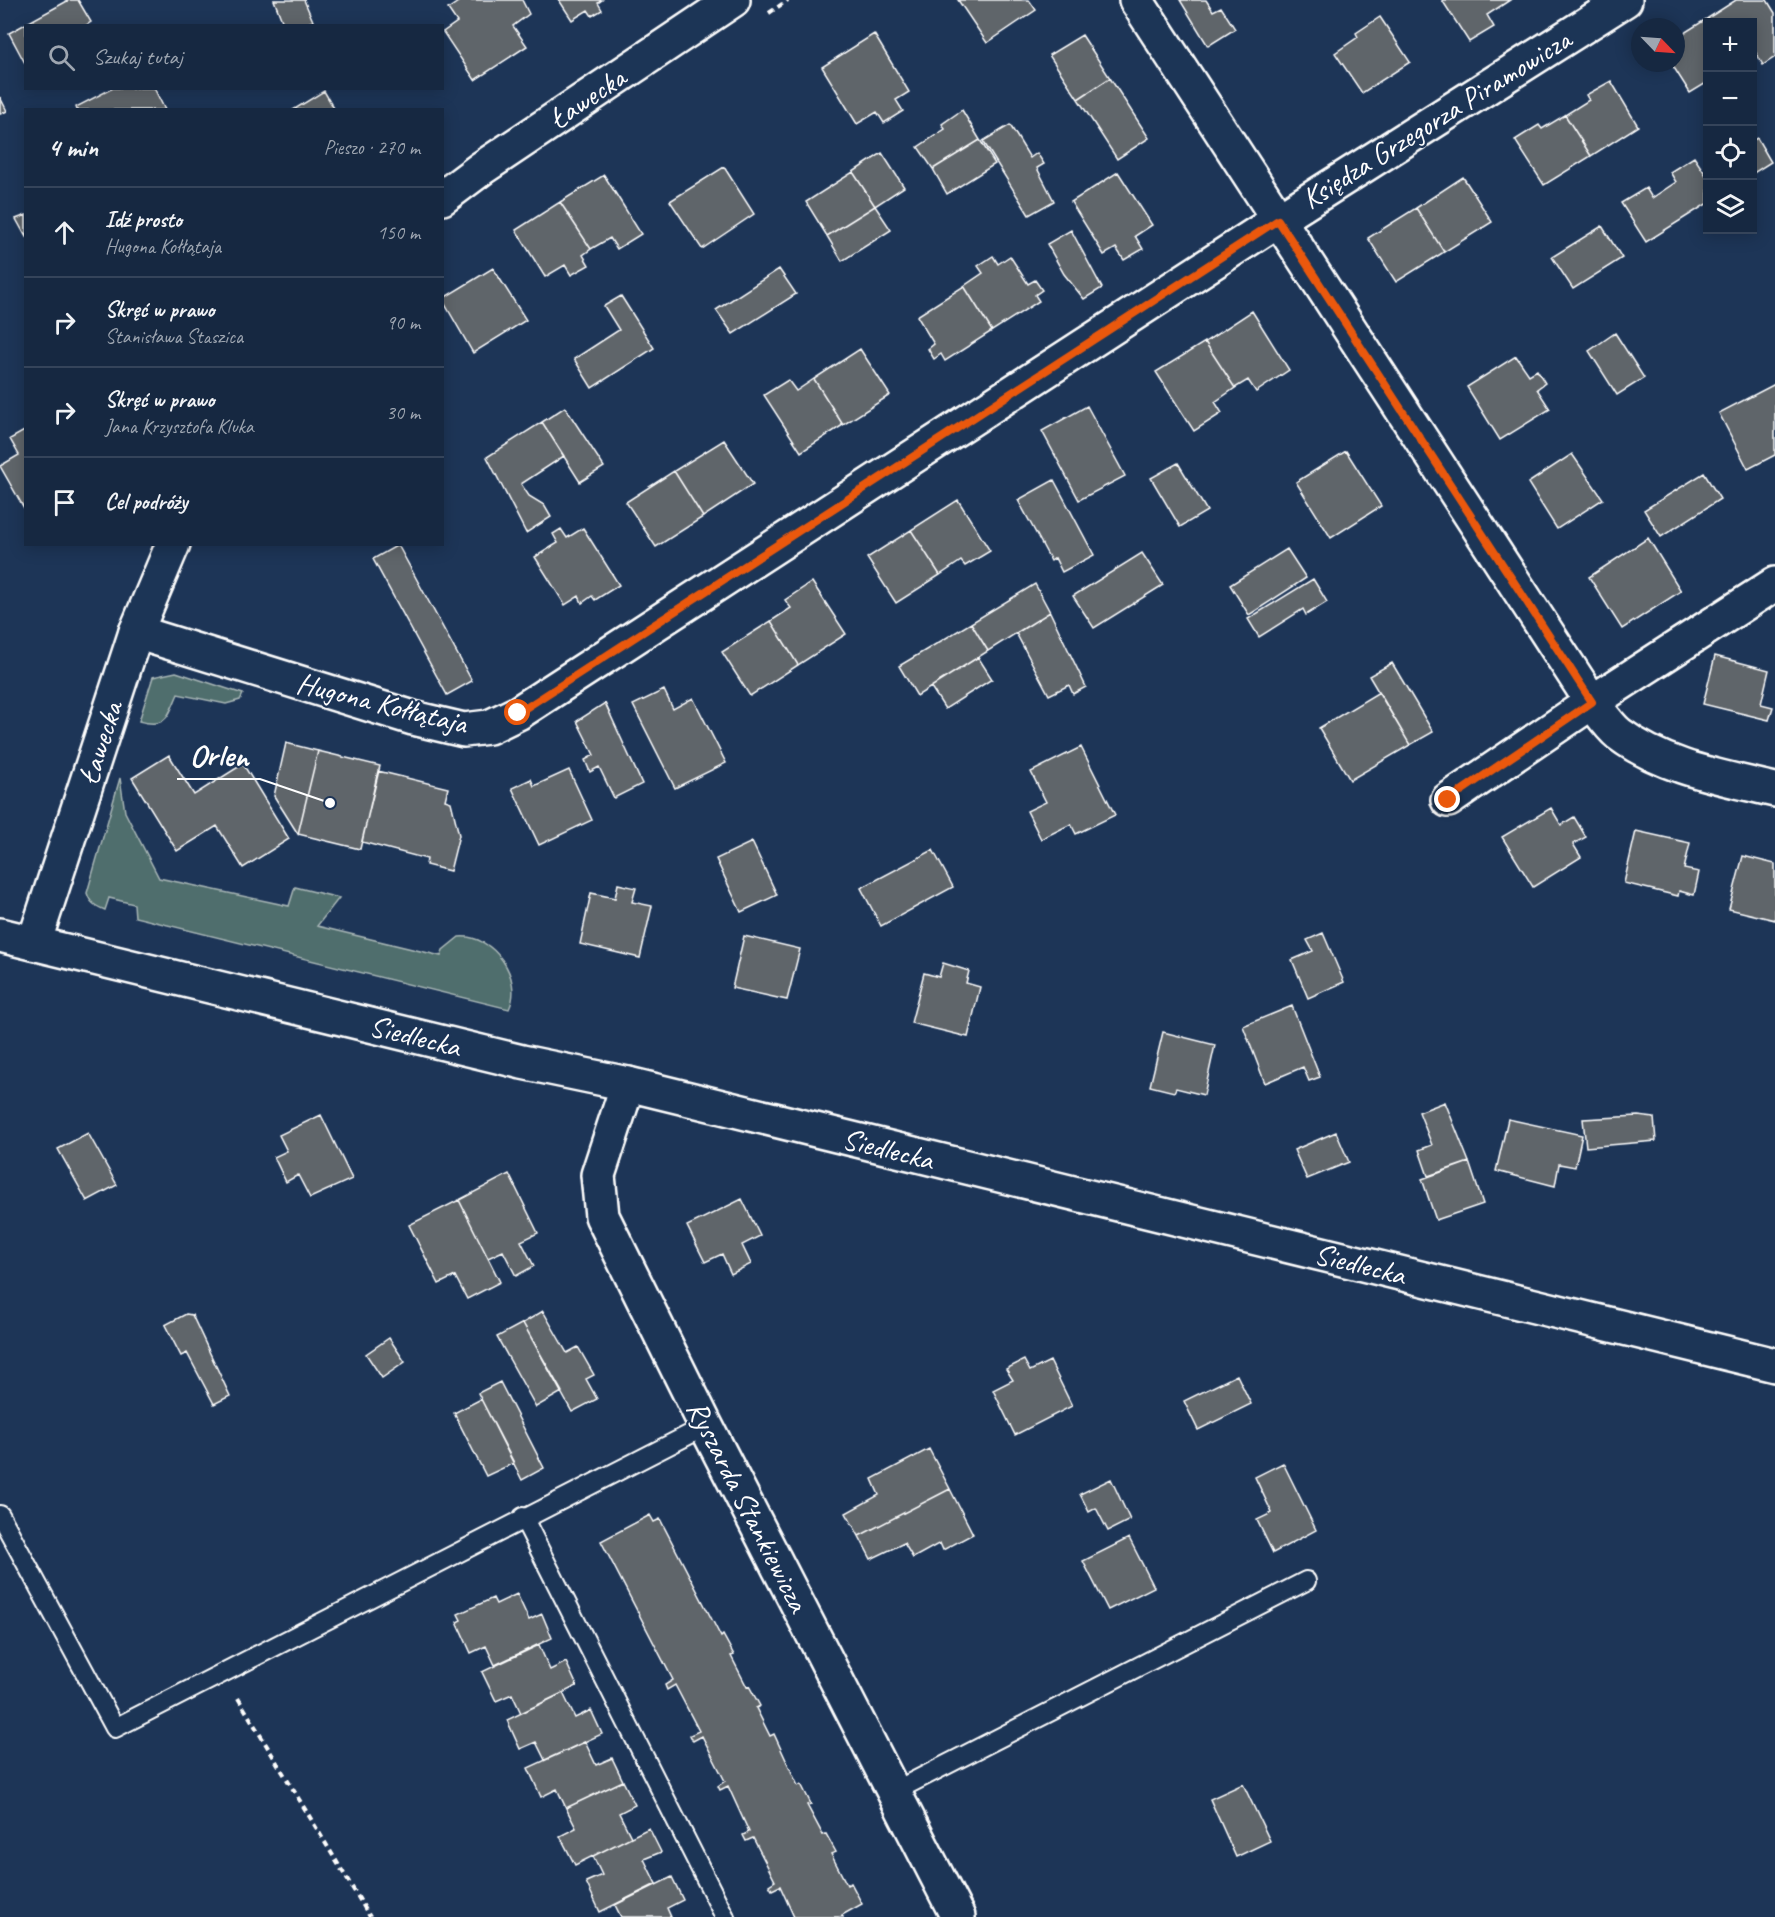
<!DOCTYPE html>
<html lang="pl">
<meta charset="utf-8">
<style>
body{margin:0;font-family:Caveat,sans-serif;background:#23344c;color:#f1f3f6}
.controls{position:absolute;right:18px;top:18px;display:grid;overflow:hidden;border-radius:0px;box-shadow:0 3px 15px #0003}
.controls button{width:54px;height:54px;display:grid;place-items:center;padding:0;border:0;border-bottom:2px solid #35445a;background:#162841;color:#f1f3f6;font:30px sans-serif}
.compass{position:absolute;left:1631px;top:18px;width:54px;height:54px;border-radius:50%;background:#162841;box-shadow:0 3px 15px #0003;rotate:115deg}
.stop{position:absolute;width:18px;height:18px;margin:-14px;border:4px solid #ea580c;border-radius:50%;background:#fff}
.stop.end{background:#ea580c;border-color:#fff;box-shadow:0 2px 6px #0008}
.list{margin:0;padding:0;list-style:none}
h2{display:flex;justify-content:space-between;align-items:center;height:78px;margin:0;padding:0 24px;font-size:26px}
h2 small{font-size:20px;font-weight:400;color:#9ea6b1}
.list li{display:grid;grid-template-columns:39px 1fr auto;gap:18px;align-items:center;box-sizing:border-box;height:90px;padding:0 24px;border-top:2px solid #35445a}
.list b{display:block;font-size:22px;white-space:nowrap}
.list p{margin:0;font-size:20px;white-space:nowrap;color:#9ea6b1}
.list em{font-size:20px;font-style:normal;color:#9ea6b1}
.icon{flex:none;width:33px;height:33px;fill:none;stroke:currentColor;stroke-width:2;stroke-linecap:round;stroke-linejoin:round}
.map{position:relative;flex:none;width:1775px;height:1917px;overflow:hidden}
.search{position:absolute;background:#162841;box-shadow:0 3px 15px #0003;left:24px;top:24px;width:420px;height:66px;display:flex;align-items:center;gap:15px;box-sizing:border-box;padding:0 21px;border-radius:0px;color:#9ea6b1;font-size:22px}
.panel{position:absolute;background:#162841;box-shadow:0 3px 15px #0003;left:24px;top:108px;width:420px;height:438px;border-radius:0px}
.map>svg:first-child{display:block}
.green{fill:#506e6d;stroke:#a8b6b6;stroke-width:1.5}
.building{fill:#5f656b;stroke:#fff;stroke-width:1.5}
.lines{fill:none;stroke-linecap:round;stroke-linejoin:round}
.service-casing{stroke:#fff;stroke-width:22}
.minor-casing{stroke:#fff;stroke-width:38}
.tertiary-casing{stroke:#fff;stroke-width:38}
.secondary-casing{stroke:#fff;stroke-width:38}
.path{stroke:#fff;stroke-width:4;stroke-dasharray:6 4.5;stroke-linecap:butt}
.service{stroke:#1d3557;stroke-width:18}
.minor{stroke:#1d3557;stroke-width:33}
.tertiary{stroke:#1d3557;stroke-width:33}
.secondary{stroke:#1d3557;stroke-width:33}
.route{stroke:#ea580c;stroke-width:8}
.labels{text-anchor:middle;stroke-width:4.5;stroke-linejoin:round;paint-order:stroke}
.street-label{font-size:30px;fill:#fff;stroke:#1d3557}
.leader{fill:none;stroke:#fff;stroke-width:2}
.callout-dot{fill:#fff;stroke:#1d3557;stroke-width:2}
.callout-label{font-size:32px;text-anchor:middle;font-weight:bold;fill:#fff;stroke:#1d3557;stroke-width:4.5;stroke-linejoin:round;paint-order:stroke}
</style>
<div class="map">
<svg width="1775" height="1917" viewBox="0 0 1775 1917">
<rect width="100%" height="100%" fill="#1d3557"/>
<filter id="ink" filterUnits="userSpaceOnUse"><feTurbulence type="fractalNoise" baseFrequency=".0167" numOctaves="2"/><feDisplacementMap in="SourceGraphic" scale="12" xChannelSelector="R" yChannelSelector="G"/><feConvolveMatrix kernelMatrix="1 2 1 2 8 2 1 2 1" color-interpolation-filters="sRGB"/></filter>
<g filter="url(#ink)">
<!-- green -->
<path class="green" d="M176,672l67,22 -3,6 -14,4 -48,-10c-10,22 -11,35 -39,27l14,-44z
M120,778l5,34 34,66 130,28 6,-19 44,11 -22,28 124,30 2,-6 16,-13c34,-3 65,41 50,72l-374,-92 -1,-13 -25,-6 -4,12c-10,-4 -15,-7 -18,-17z"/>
<!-- building -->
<path class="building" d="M69,0h9l13,22 -6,4h-59v39l-17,-32z
M274,0h30l9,21 -12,5h-17z
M456,0h66l7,14 -16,12 14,20 -52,34 -32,-48 14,-10 -9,-13 10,-7z
M559,0h43l-4,3 4,7 -10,6 -4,-6 -16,10z
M958,0h71l7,10 -49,33z
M1180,0h26l7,11 8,-4 14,22 -27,17z
M1442,0h68l-23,15 7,12 -25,15z
M1736,0h31l8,13v44l-12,8 -8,-14 -3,2v-31h-41l-3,-4z
M1380,17l30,45 -48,31 -27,-40 23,-16 -2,-4z
M1708,18l3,4h-3v60l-18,11 -19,-30h5v-25z
M874,34l35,58 -13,8 7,11 -19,12 -7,-11 -20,12 -35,-57z
M1082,35l28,43 -32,21 -29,-44z
M1110,78l39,60 -32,21 -39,-60z
M1611,81l27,45 -47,30 -26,-41 24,-15 -3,-5z
M113,88h41l11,22h-88l-1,-3z
M324,91l11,19h-42z
M0,97l7,14 -7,3z
M962,110l18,30 -47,29 -15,-22 27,-18 -3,-5z
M1565,115l26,41 -47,29 -29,-45 24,-15 3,4z
M1010,125l20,33 7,-5 7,11 -7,4 17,33 -25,14 -46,-74z
M1757,138l14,24 -19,12v-33z
M980,140l15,24 -48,30 -14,-25z
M882,153l22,34 -29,19 -22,-34z
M1694,157l14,21v25l-62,39 -25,-39 25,-15 6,10 24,-16 -6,-10z
M724,167l30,47 -52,35 -32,-48z
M853,172l22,34 -48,30 -21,-34z
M1118,172l34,53 -17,11 8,13 -19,11 -8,-12 -12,7 -33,-53z
M604,175l37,59 -24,15 -7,-11 -19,11 -31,-47z
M1463,177l29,45 -48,30 -28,-44z
M560,202l31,47 -8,6 6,10 -18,10 -6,-10 -20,12 -29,-47z
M875,206l16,24 -49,31 -15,-25z
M1416,208l28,44 -48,30 -28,-44z
M26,215v22l-10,-18z
M1602,226l20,32 -49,31 -21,-32z
M1071,230l31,58 -18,11 -20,-25 -17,-30z
M993,256l5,8 12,-8 18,28 7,-4 7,10 -7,5 4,6 -47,30 -28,-45 19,-13 -5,-7z
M493,268l33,52 -53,33 -31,-54z
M779,269l17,25 -63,40 -17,-24z
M964,286l28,45 -47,30 -4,-7 -7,5 -6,-10 6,-5 -17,-28z
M621,296l33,52 -62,40 -18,-29 45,-29 -15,-24z
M1252,311l37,59 -33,22 -8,-12 -13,8 -30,-46z
M1615,333l29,45 -27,17 -28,-44z
M1205,342l30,46 -20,14 7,11 -28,18 -38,-59z
M860,349l30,46 -47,30 -29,-46z
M1516,356l13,19 8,-5 8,13 -8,6 13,20 -50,31 -33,-53z
M814,379l29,46 -42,27 -37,-57 24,-15 8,11z
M1775,384v71l-27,14 -29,-56z
M1087,406l38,70 -46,24 -37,-69z
M565,407l39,60 -24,15 -38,-60z
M542,422l22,34 -43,28 8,12 15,9 7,12 -25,16 -39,-76z
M26,430v78h-2l-24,-42 19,-11 -9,-16z
M724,440l29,44 -50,33 -29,-46z
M1346,451l35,55 -50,32 -35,-56z
M1572,454l31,45 -46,30 -29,-46z
M1178,463l29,48 -27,16 -29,-49z
M674,471l29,46 -47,30 -30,-45z
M1704,473l16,26 -59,38 -17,-27z
M1054,480l40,75 -32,17 -7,-14 -4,3 -33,-61z
M958,500l32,51 -25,15 -4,-5 -21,14 -29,-45z
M583,528l36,57 -24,15 -3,-4 -10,7 -3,-7 -14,9 -30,-48 23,-14 -5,-9 8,-5 6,9z
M911,530l29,45 -44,28 -29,-45z
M1648,538l33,53 -59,38 -33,-52z
M398,545l74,136 -25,14 -74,-136z
M1287,549l19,29 -57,37 -19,-30z
M1142,553l21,32 -69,43 -21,-32z
M1313,579l14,23 -21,13 -3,-6 -44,28 -11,-18z
M812,582l34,52 -48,31 -27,-44 20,-13 -6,-8z
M1035,584l15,28 -62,39 -17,-28z
M1050,612l36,75 -13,7 -4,-9 -20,10 -33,-62z
M771,621l27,44 -48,31 -28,-44z
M971,623l17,28 -71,45 -18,-30z
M1715,656l54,14 -8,34 12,3 -4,13 -66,-16z
M978,657l14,22 -47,30 -14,-22z
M1392,663l41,69 -23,13 -41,-69z
M664,690l9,19 20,-11 33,65 -51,25 -42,-83z
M1379,692l31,53 -60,35 -31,-52z
M605,703l37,81 -28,14 -15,-31 -9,5 -5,-12 9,-5 -17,-34z
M286,743l32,8 -20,83 -24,-38z
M1081,747l34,68 -39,19 -5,-10 -30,15 -14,-28 19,-9 -15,-30z
M318,751l62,15 -20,83 -62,-15z
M169,755l25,40 49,-31 46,75 -46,29 -26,-42 -40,25 -45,-73z
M569,770l23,50 -53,25 -27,-57 19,-9 3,7z
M378,771l70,17 -3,12 6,2 8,33 -9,36 -24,-6 1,-6 -65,-17z
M1551,808l10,17 13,-8 12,20 -13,7 8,13 -48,30 -31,-50z
M1636,831l54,12 -6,26 15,3 -5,23 -15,-4 -1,5 -54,-13z
M752,842l25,53 -36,17 -25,-53z
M933,850l20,37 -72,39 -20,-38z
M1743,856l32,8v56l-46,-11z
M618,884l18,4 -4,14 20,4 -12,52 -60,-14 11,-51 24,5z
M1323,933l21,49 -36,16 -16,-38 21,-9 -6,-11z
M744,936l56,13 -13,51 -55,-12z
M943,963l26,8 -3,12 14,4 -12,50 -57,-14 13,-50 15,4z
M1292,1006l28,71 -11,4 -6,-14 -38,16 -22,-57z
M1163,1032l52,13 -11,50 -28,-7 -2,4 -24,-6z
M1445,1102l24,60 -41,14 -9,-26 13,-5 -13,-33z
M321,1115l31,64 -42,19 -12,-23 -12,7 -12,-25 13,-6 -8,-16z
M1638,1116l16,2 2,23 -70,6 -3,-28z
M1508,1119l74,16 -7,32 -16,-3 -4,22 -59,-15z
M1336,1132l13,30 -42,17 -13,-29z
M88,1133l29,52 -30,16 -29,-52z
M1469,1162l14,42 -47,16 -14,-41z
M509,1174l29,59 -17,8 13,25 -18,10 -13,-25 -15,7 -29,-58z
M742,1199l18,37 -18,9 9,19 -20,10 -9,-20 -17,8 -18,-36z
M459,1200l41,82 -33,17 -12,-23 -16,8 -30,-59z
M543,1311l24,42 11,-6 16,28 -8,4 11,20 -25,13 -49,-89z
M186,1314l6,1 38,81 -16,8 -27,-51 -6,3 -16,-31z
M523,1323l39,69 -26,15 -39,-70z
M389,1338l16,24 -23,16 -16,-24z
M1024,1360l6,11 20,-10 22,45 -57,29 -22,-45 20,-10 -7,-11z
M1237,1375l14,29 -53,26 -14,-29z
M500,1382l44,86 -22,12 -44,-87z
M481,1399l33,64 -28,13 -32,-63z
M929,1449l21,40 -91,47 -13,-23 33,-18 -7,-16z
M1283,1463l33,67 -43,23 -16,-33 15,-7 -17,-36z
M1111,1479l19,41 -22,11 -12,-23 -7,4 -9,-18z
M950,1489l23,45 -30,16 -3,-7 -27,15 -9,-15 -33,16 -12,-23z
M650,1515l4,7 6,-3 61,118 2,-2 11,20 -3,1 16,31 2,-1 11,20 -4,2 14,28 4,-2 24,52 3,-2 10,20 -4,1 16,30 3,-1 10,18 -5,2 16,31 4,-2 11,21 -20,11 1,2h-49l-14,-31 -8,4 -3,-5 6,-4 -22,-43 -7,3 -3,-6 6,-3 -21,-46 -8,4 -2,-4 7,-5 -23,-45 -9,5 -3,-6 9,-4 -24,-46 -8,5 -2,-5 8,-5 -72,-139z
M1129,1538l25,49 -46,23 -25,-49z
M517,1594l12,26 13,-6 10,24 -57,27 -9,-19 -15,7 -14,-31 4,-2 -3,-6 35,-16 3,6z
M539,1645l11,25 16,-8 11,24 -56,27 -9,-19 -16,7 -14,-29z
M563,1693l12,25 16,-8 11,24 -57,26 -9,-18 -16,7 -13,-29z
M585,1742l11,23 16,-7 11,23 -57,27 -9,-19 -16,8 -13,-29z
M623,1781l12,24 -16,8 12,24 -56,28 -15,-29 16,-8 -10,-20z
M1243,1784l27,57 -34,16 -26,-58z
M649,1828l12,24 -17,7 12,25 -56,28 -14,-30 16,-7 -9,-19z
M672,1877l11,23 -16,8 4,9h-50l-6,-12z"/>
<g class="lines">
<defs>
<path id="service" d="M0,1515l115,213 591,-302
M523,1517l202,400
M895,1791l411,-210"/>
<path id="minor" d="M1136,0l456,702c8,10 17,24 27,32 45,34 102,43 156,56
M136,632l277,86 51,12 25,-3 29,-14 760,-493 347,-220
M1448,800l144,-98 183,-118
M628,1084l-30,91 4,41 104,210 252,491"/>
<path id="tertiary" d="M442,198l40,-30 251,-168
M34,943l102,-311 37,-88"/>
<path id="secondary" d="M0,935l522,127 106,22 1147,281"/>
</defs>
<!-- service casing -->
<use href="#service" class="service-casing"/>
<!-- minor casing -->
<use href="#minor" class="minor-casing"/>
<!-- tertiary casing -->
<use href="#tertiary" class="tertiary-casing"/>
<!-- secondary casing -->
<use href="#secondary" class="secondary-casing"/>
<!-- path -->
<path class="path" d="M769,13l19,-13
M238,1698l132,219"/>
<!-- service -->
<use href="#service" class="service"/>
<!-- minor -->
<use href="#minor" class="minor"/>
<!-- tertiary -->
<use href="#tertiary" class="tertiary"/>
<!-- secondary -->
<use href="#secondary" class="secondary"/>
</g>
</g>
<g class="lines" filter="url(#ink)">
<!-- route -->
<path class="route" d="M518,713l760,-493 314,482 -144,98"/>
</g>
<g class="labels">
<!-- street labels -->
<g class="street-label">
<text transform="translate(587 98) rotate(-34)" y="10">Ławecka</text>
<text transform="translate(1436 119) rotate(-32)" y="10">Księdza Grzegorza Piramowicza</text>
<text transform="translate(382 703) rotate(14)" y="10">Hugona Kołłątaja</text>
<text transform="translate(100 743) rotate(-72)" y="10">Ławecka</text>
<text transform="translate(415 1036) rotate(14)" y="10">Siedlecka</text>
<text transform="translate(888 1149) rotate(14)" y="10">Siedlecka</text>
<text transform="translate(1360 1264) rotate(14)" y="10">Siedlecka</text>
<text transform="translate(748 1506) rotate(63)" y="10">Ryszarda Stankiewicza</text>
</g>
</g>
<!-- callouts -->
<path class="leader" d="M330 803L260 779H177"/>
<circle class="callout-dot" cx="330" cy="803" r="6"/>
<g class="callout-label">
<text x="219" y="766">Orlen</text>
</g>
</svg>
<div class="controls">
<button>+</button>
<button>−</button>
<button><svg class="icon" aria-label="locate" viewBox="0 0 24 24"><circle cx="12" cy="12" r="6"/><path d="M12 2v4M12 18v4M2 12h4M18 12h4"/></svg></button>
<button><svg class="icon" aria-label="layers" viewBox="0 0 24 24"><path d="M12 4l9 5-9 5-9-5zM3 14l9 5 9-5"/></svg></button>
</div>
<svg class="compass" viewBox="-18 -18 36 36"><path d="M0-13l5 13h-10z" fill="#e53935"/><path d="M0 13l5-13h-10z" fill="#9ea6b1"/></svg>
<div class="stop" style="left:518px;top:713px"></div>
<div class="stop end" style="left:1448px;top:800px"></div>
<div class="search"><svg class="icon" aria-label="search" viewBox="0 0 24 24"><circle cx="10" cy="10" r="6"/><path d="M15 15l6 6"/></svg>Szukaj tutaj</div>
<section class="panel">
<h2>4 min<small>Pieszo · 270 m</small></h2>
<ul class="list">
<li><svg class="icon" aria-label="ahead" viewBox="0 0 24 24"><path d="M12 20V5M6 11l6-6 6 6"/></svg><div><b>Idź prosto</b><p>Hugona Kołłątaja</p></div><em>150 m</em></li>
<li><svg class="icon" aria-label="right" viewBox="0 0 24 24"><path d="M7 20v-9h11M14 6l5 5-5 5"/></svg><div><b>Skręć w prawo</b><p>Stanisława Staszica</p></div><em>90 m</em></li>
<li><svg class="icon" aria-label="right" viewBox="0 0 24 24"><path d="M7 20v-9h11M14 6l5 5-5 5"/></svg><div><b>Skręć w prawo</b><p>Jana Krzysztofa Kluka</p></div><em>30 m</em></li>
<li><svg class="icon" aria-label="arrive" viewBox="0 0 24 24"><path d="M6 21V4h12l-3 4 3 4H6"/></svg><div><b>Cel podróży</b></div></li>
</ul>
</section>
</div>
